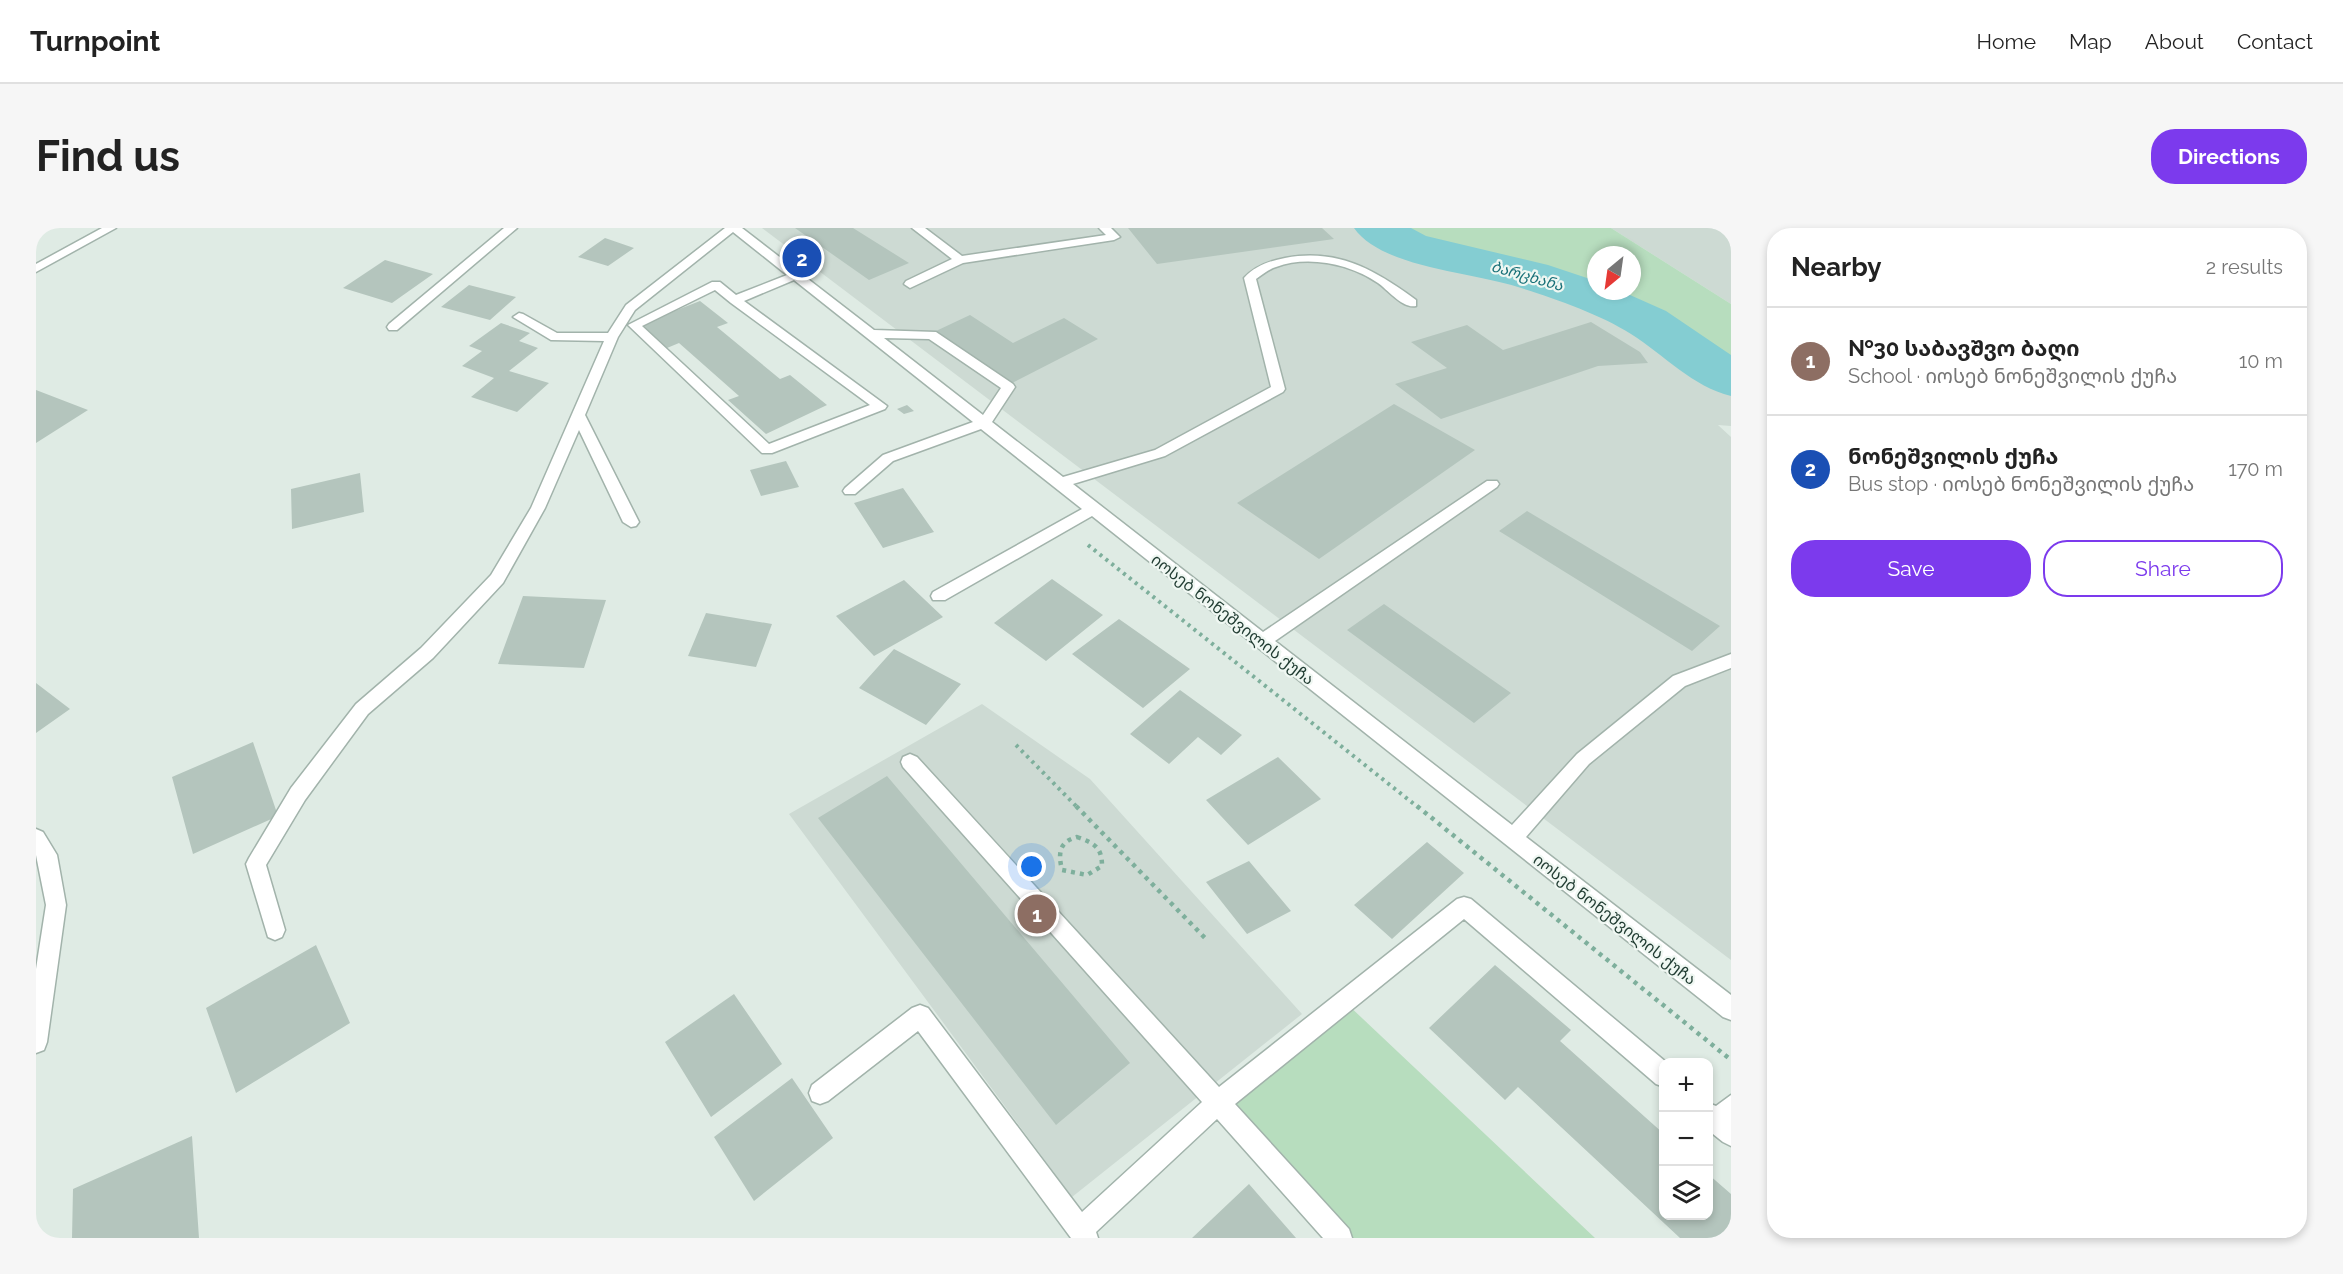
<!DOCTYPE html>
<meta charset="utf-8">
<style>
body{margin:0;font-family:Raleway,"Noto Sans Georgian",sans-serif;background:#f6f6f6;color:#222}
.controls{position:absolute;right:18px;bottom:18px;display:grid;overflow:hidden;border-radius:12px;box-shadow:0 3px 9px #0003}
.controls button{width:54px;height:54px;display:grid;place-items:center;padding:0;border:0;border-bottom:2px solid #e0e0e0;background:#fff;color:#222;font:30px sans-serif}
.compass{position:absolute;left:1551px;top:18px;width:54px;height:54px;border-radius:50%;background:#fff;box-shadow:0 3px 9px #0003;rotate:209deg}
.you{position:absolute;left:996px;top:639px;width:21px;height:21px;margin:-15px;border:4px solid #fff;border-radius:50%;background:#1a73e8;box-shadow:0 0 0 9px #1a73e833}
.badge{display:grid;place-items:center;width:39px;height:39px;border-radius:50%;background:#7c3aed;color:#fff;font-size:20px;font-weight:700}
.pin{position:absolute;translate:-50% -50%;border:3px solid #fff;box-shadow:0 2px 6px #0006}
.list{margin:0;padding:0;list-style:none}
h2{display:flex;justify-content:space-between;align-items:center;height:78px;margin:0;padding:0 24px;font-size:26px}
h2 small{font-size:20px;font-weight:400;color:#767676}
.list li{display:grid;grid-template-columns:39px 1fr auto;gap:18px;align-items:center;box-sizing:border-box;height:108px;padding:0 24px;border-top:2px solid #e0e0e0}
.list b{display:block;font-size:22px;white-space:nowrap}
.list p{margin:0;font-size:20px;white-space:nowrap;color:#767676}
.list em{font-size:20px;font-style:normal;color:#767676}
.actions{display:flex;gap:12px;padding:18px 24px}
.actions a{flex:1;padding:14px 0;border:2px solid #7c3aed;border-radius:24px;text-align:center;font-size:21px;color:#7c3aed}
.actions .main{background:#7c3aed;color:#fff}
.icon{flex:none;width:33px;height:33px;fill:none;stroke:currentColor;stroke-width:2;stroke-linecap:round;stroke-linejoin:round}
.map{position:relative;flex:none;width:1695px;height:1010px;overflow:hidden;border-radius:24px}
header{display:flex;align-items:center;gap:36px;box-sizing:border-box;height:84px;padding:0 30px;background:#fff;border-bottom:2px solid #e0e0e0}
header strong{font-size:28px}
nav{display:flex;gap:33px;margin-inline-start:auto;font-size:21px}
.intro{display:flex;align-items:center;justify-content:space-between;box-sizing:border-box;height:144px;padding:0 36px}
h1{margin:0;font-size:42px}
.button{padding:15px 27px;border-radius:24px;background:#7c3aed;color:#fff;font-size:21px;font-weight:700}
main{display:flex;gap:36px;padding:0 36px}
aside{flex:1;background:#fff;border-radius:24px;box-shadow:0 3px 9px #0003}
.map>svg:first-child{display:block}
.built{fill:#cddad3}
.green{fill:#b7ddbe;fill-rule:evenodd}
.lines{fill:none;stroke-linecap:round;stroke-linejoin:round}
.river{fill:#84cdd2;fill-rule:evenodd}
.building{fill:#b4c5bd}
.minor-casing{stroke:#a2b3ab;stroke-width:3}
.path-far1{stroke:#7eaf9c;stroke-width:4;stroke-dasharray:3 4.5;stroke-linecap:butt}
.path{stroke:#7eaf9c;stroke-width:4.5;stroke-dasharray:4 5;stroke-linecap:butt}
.minor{fill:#fff;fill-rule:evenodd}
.labels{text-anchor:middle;stroke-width:4.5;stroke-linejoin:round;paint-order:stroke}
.far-water-label{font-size:15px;font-style:italic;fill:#187078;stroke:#eff7f2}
.street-label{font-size:16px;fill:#1f3b31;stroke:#eff7f2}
</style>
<header>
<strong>Turnpoint</strong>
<nav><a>Home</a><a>Map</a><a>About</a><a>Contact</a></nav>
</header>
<div class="intro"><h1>Find us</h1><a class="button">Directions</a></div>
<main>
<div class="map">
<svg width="1695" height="1010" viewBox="0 0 1695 1010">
<rect width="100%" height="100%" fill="#dfebe4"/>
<!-- built -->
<path class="built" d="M726,0h615l34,19 120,28 55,19 62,28 75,51 8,7v46l-13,-1 13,12v523z
M1575,0h120v76z
M946,476l108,75 212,235 -230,183 -283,-383z"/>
<!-- green -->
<path class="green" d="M1341,0h234l120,76v76l-83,-58 -62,-28 -56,-19 -120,-28zM1560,27h36v36h-36z
M1309,774l250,236h-255l-122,-135z"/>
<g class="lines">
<!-- river -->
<path class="river" d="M1318,0h57l15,8 122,29 48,16v10h25l45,20 65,44v41c-38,-9 -67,-41 -100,-62 -31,-20 -78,-36 -113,-47 -46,-15 -136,-19 -164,-59z"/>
</g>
<!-- building -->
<path class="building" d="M759,0h58l56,35 -40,17z
M1092,0h194l12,11 -177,25z
M569,10l29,10 -26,18 -30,-9z
M349,32l48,14 -41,29 -49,-15z
M433,57l47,12 -26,23 -49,-13z
M664,73l28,22 -11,4 63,52 10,-4 37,30 -61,29 -38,-34 11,-4 -60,-53 -12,5 -26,-24z
M934,87l43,28 51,-25 34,21 -86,44 -76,-52z
M1555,94l49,30 8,11 -50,3 -157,53 -46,-35 52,-16 -36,-26 56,-17 36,25z
M465,95l29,10 -11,8 19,7 -29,23 40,12 -32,29 -46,-15 23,-19 -32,-12 20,-15 -13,-5z
M0,162l52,20 -52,33z
M1358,176l81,46 -156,109 -82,-56z
M871,177l7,6 -10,3 -7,-5z
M750,233l13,26 -38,9 -11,-26z
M324,245l4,39 -72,17 -1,-40z
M867,260l31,44 -51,16 -29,-45z
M1491,283l193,115 -28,25 -193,-120z
M1016,351l51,36 -57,46 -52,-38z
M868,352l39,37 -69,39 -38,-40z
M487,368l83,4 -22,68 -86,-4z
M1348,376l127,89 -37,30 -127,-93z
M670,385l66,11 -16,43 -68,-11z
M1083,391l71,50 -47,39 -71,-54z
M858,421l67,35 -35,41 -67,-37z
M0,455l34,26 -34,24z
M1144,462l62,45 -21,20 -23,-18 -29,27 -39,-30z
M217,514l25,74 -85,38 -21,-77z
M1242,529l43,42 -73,46 -42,-45z
M851,548l243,287 -74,62 -238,-307z
M1391,614l37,31 -72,66 -38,-34z
M1213,633l42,50 -44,23 -41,-52z
M280,717l34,78 -114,70 -30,-85z
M1459,737l76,65 -11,11 104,93v82h44v-42l23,20v44h-51l-162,-151 -13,13 -76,-72z
M698,766l48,70 -71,53 -46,-75z
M756,850l41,60 -79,63 -40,-64z
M156,908l7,102h-127l1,-49z
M1213,956l47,54h-104z"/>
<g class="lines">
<defs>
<path id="minor" d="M66,0h14l-80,44v-8z
M468,0h13l-120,102h-8l-2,-3 2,-3z
M689,0h17l132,102 62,2 77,52 2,3 -23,35 71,55 92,-27 116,-63 -27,-109c11,-12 25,-17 41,-20 53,-10 90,12 131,42v6c-13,3 -28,-16 -38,-23 -28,-19 -70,-28 -102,-16 -7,2 -14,8 -20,12l29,110 -2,3 -118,64 -92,28 190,148 224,-151h10l2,3 -2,3 -222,154 237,184 65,-71 96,-78 58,-22v14l-46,18 -96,78 -63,73 205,158v25l-8,-3 -631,-501 -147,84h-12l-2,-4 2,-4 149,-83 -101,-80 -88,32 -38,33h-10l-2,-3 2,-3 38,-33 90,-33 -179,-142 -50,21 143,105 -2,3 -113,44h-10l-134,-128 84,-43h8l16,13 51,-20 -54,-43 -98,78 -17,27 -33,78 54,107 -3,4 -5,1 -8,-5 -44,-92 -34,78 -42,75 -70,75 -65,56 -63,86 -39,65 19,65 -3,7 -7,3 -7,-3 -22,-73 3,-6 42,-70 65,-84 65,-56 70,-73 40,-67 73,-167 -53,-1 -38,-23 6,-4 4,1 34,19h51l18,-28zM679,62l16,13 139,102 -101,39 -127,-118zM848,110l45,1 72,49 -18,27z
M876,0h13l37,28 144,-21 -7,-7h12l9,9 -6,3 -151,23 -53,25 -6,-4 2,-3 46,-22z
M874,526l7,3 302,330 238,-188 7,-2 7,2 195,163h-2v25l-8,-3 -192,-165 -229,185 114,125 3,9h-29l-106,-119 -121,113 2,6h-27l-153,-207 -90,70 -8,3 -8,-3 -3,-8 3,-8 100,-77 8,-3 8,3 154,204 120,-110 -299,-335 -2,-5 2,-5z
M0,601l7,3 14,23 9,50 -19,137 -3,8 -8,3v-84l10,-64 -10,-50z
M1695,867v51l-8,-4 -15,-12v-27l8,3z"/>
</defs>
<!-- minor casing -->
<use href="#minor" class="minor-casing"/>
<!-- path-far1 -->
<path class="path-far1" d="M1052,317l331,263
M980,517l62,63"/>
<!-- path -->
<path class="path" d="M1040,578l131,134
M1381,578l314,254
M1041,609c17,6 25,10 25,29l-15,9 -25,-5c-4,-17 -3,-28 15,-33z"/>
<!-- minor -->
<use href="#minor" class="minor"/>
</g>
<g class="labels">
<!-- far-water labels -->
<g class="far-water-label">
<text transform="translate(1491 48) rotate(16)" y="5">ბარცხანა</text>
</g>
<!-- street labels -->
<g class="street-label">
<text transform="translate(1197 391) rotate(38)" y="6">იოსებ ნონეშვილის ქუჩა</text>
<text transform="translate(1579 691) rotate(38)" y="6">იოსებ ნონეშვილის ქუჩა</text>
</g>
</g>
</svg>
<div class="controls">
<button>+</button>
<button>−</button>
<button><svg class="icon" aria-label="layers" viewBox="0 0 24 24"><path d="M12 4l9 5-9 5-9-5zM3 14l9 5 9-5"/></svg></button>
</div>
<svg class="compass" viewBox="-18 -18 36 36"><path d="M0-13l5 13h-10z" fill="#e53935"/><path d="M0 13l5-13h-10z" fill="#767676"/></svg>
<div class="you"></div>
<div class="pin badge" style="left:1001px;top:686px;background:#8d6e63">1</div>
<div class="pin badge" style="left:766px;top:30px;background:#1a4fb4">2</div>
</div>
<aside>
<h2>Nearby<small>2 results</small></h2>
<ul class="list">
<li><span class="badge" style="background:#8d6e63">1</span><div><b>№30 საბავშვო ბაღი</b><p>School · იოსებ ნონეშვილის ქუჩა</p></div><em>10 m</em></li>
<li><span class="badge" style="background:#1a4fb4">2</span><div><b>ნონეშვილის ქუჩა</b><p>Bus stop · იოსებ ნონეშვილის ქუჩა</p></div><em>170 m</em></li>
</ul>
<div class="actions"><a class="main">Save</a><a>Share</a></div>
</aside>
</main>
